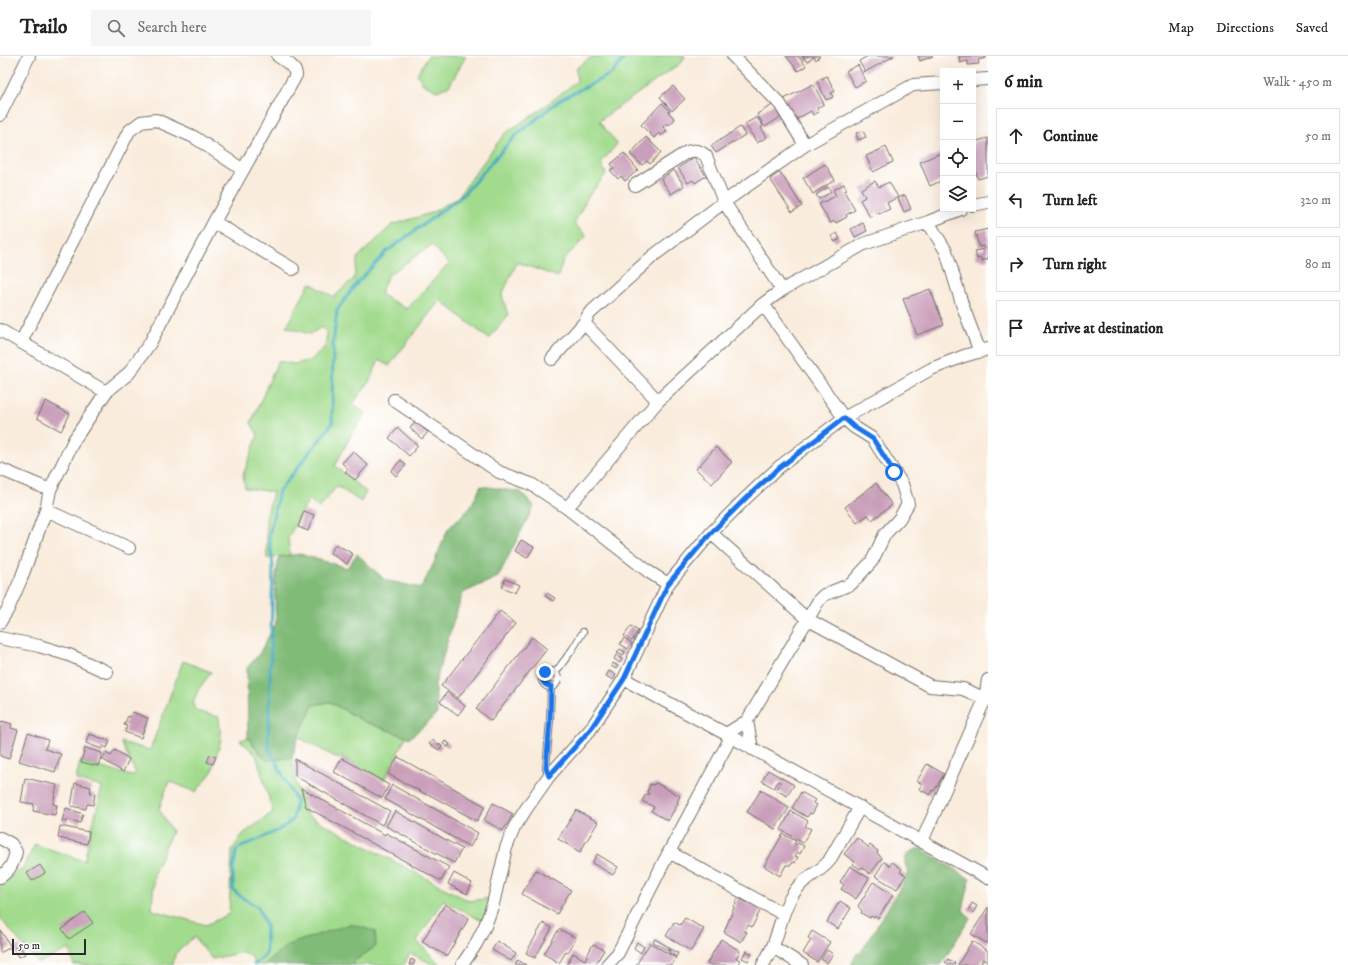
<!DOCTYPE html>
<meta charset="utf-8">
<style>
body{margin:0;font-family:"IM FELL DW Pica",serif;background:#f6f6f6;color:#222}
.controls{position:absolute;right:12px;top:12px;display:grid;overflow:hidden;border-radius:0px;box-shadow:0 4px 16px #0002}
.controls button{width:36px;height:36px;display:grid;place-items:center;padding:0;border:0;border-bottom:1px solid #e0e0e0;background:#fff;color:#222;font:20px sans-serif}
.scale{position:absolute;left:12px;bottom:10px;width:74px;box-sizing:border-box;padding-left:4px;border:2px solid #2b2b2b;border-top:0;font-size:11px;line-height:14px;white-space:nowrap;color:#2b2b2b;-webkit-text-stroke:3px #fff;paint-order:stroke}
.stop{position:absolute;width:12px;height:12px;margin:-9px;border:3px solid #1a73e8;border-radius:50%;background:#fff}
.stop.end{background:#1a73e8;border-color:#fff;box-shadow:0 1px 4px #0008}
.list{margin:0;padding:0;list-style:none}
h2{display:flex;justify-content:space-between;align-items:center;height:52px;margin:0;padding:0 16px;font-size:17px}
h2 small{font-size:13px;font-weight:400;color:#767676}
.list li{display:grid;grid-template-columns:26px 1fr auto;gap:12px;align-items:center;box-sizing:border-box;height:56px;margin:0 8px 8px;padding:0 8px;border:1px solid #e0e0e0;border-radius:0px}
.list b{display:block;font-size:15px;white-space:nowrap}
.list em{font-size:13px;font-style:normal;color:#767676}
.icon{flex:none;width:22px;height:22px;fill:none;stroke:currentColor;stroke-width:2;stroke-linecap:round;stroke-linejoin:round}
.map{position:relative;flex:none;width:988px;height:909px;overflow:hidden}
header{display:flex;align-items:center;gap:24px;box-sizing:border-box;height:56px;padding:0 20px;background:#fff;border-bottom:1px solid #e0e0e0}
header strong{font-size:19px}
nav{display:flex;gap:22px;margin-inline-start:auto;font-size:14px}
.search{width:280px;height:36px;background:#f6f6f6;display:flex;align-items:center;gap:10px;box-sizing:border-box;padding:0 14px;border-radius:0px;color:#767676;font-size:15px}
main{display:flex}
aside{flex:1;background:#fff}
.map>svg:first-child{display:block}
.green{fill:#a2db8d;stroke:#66835c;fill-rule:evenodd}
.forest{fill:#81bb78;stroke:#567352}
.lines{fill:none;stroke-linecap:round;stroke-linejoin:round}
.stream{stroke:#40aabf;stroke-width:3}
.building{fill:#c99eb9}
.service-casing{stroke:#736f69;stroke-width:8}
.minor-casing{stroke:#736f69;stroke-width:14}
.service{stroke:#fff;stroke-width:6}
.minor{stroke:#fff;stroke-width:12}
.route{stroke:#1a73e8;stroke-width:5}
</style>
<header>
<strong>Trailo</strong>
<div class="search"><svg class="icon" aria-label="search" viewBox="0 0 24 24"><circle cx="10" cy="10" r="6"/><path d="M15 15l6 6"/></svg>Search here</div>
<nav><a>Map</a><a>Directions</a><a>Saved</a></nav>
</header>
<main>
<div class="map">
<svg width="988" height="909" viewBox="0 0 988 909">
<rect width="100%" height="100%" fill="#fff"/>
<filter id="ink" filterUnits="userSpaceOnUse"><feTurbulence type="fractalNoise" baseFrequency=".025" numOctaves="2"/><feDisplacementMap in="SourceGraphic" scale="8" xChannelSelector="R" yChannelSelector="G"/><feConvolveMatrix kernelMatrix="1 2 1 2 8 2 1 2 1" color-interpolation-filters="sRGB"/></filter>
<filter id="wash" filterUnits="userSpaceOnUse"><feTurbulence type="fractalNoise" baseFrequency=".012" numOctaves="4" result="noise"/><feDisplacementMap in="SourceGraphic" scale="16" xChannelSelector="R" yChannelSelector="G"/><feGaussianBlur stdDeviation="0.9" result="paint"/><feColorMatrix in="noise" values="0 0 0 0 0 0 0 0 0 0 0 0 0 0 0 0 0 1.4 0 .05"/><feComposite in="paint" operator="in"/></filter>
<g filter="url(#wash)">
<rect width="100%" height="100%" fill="#f9ecdc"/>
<!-- green -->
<path class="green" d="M428,0h38l-17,30 -12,5 -14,-7 -6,-10z
M593,0h92l-3,6 -83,59 18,23 -16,19 5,11 -19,24 -13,26 13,12 -24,24 -5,17 -41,-15 -15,33 6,20 -19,24 -49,-39 -51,66 -10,-6 -10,22 -16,22 13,10 -15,21 -16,31 31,26 -5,10 -24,-16 -18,22 -10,-9 -21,39 2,17 -23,3 -1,-40 7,-26 -28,-4 -2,-13 15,-40 -7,-12 27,-62 16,3 17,-4 14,-13 2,-14 -5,-6 -12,7 -24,-7 24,-44 24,14 20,-19 4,-21 34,-32 39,-12 26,-15 47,-64 36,-24 37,-29 -1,-13zM432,189l17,18 -42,46 -27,-15 8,-19z
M183,605l28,11 -13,18 -5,14 3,7 23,6 2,22 -9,33 -16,20 -27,-11 -10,28 13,22 -18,42 -2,37 54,15 23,-11 3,-64 11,-16 30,-22 -17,-57 -16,-15 8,-2 18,22 26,-2 4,25 11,32 162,86 23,-3 -8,24 -41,-22 -26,41 21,21v3h-4l-24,-12 -6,12h-51v-3l23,-16 -110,17 -2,2h-10l-2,-8 -9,-5 -31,7 -18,-22 -19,17 -2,11h-99l-5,-16 -31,14 -38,-45v-35l23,-15 12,-24 49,17 18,-74 -26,-7 4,-18 52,14 4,-3 -15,-31 29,8z
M330,646l35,20 41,15 -22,43 -43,-23 -2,2 -41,-22 15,-32z"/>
<!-- forest -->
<path class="forest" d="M481,430l40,6 13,14 -36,71 -35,16 -12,36 -16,55 2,30 -27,24 -45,-16 -35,-20 -17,3 -15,32 -6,21 -26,2 -18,-22 -1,-70 12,-14 17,-31 -1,-40 4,-26 21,-3 47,14 10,-14 28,26 36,8 12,-23 15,-36 22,-21z
M920,792l50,31 -7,31 7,8 -29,47h-90l6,-12 3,1 49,-81c-8,-14 -4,-20 11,-25z
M350,868l25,7 1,15 -23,16v3h-89l23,-20z"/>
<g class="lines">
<!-- stream -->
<path class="stream" d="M254,909l12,-11v-28l-8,-19 -14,-8 -11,-9v-21l4,-20 42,-19 14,-10 3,-19 -28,-55 5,-180 -4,-30 10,-45 53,-67 1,-79 4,-35 20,-27 29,-31 76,-56 52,-59 47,-38 50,-25 15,-18"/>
</g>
<g id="blocks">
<!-- building -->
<path class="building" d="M786,0h12l8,10 -8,5z
M802,0h18l-4,4 -2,-3 -7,5z
M868,0h26l-29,16 -6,-11z
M918,0h15l-13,5z
M959,0h26l1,2 -8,2 1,4 -11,1v-4l-8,2z
M858,9l8,16 -11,6 -9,-16z
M827,20l8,15 -4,2 2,4 -7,3 -9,-19z
M813,28l11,20 -7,4 2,4 -6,3 -2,-4 -18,10 -11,-21z
M673,30l12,13 -13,12 -12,-14z
M662,47l8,8 -2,1 7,7 -6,6 -2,-2 -4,4 4,4 -6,5 -2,-3 -5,5 -13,-13z
M774,48l8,12 -17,11 -8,-13z
M757,61l6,9 -2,2 6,9 -10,6 -12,-19z
M740,71l5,8 -29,18 -5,-7z
M863,75l3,6 -8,3 -2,-7z
M646,81l15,15 -11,12 -3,-3 -5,4 -12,-11z
M988,82v38l-10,3 -5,-15v-22z
M886,91l7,15 -20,10 -7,-16z
M943,96v28l-13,6 -10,-24z
M624,97l14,17 -13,11 -4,-5 -3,3 -8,-9 4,-2 -3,-4z
M694,101l12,19 -11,7 -2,-3 -5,3 -10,-15z
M825,108l10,16 -22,14 -10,-16z
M674,114l10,16 -13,8 -10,-15z
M780,116l22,34 -10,6 -22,-33z
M875,125l4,6 10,-5 9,15 -11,6 3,6 -11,5 -1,-2 -8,5 -10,-17 5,-3 -4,-8z
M844,128l3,6 -3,1 11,19 -9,5 1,2 -11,6 -1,-2 -5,2 -11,-19 17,-8 -3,-6z
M828,131l3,5 -12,7 -3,-4z
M905,139l6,14 -7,3 -6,-14z
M863,167l4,8 -12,6 -4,-8z
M988,173v30l-6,2 -1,-3 -4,1 -2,-8 9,-2v-3l-5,1 -4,-15z
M837,177l3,6 -5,3 -4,-6z
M930,233l14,36 -27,10 -14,-36z
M46,345l24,13 -9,17 -24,-13z
M416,366l12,10 -6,7 -12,-11z
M398,372l20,18 -9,10 -20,-18z
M716,391l16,15 -20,22 -16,-15z
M353,395l15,14 -13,15 -10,-8 3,-3 -6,-6z
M401,404l5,5 -10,11 -5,-5z
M876,427l16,22 -20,15 -4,-5 -11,8 -12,-16z
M304,455l10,4 -6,16 -10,-4z
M521,484l13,7 -7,11 -12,-7z
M336,488l17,10 -6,10 -17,-11z
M505,523l14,6 -4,8 -13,-6z
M547,537l8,5 -2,3 -8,-5z
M500,555l16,12 -58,75 -17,-12z
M631,570l7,5 -6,10 -8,-5z
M532,581l15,12 -56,72 -15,-12z
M624,582l8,5 -4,6 -8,-5z
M620,593l5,3 -2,4 -6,-3z
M616,599l6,4 -2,4 -6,-4z
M613,607l5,3 -2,3 -5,-3z
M609,615l7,4 -3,5 -7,-4z
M447,636l18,14 -7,9 -18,-13z
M132,656l16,6 -7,20 -16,-6 2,-6 -3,-1 4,-9 2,1z
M2,665l10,3 -1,4 7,2 -9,29 -9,-3v-32h1z
M28,677l20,7 -3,9 16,5 -6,18 -36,-11z
M89,678l21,7 -3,7 -4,-2 -1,3 -16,-6z
M432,684l10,6 -3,4 -10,-6z
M445,685l5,3 -2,3 -5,-3z
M85,692l17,5 -4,13 -17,-4z
M115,694l14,9 -6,13 -21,-13 4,-6 5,3z
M210,699l6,2 -3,7 -6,-2z
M398,701l87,49 -8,15 -49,-27 -1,1 -39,-21z
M342,702l47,27 -7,13 -48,-26z
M295,703l95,52 -8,14 -87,-49z
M927,708l17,10 -10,17 -2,-1 -2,5 -11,-6 3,-5 -5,-3z
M768,714l26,15 -7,11 -11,-6 5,-7 -3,-2 -4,7 -12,-7z
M25,722l32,7 -4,19 4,1 -2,10 -22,-4 1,-7 -13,-2z
M75,727l16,4 -1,6 5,1 -2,11 -6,-1 -1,5 -15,-3z
M656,727l24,13 -3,6 1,1 -10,18 -17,-10 3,-4 -12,-6 4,-7 2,1 1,-1 -2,-2 3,-8 3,1z
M392,729l86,48 -8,14 -85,-48z
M301,732l84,47 1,-2 63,34 -8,14 -135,-74z
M761,734l28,18 -14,21 -28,-17z
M801,736l14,8 -2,3 4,2 -5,9 -2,-1 -3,4 -15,-9z
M493,747l20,11 -10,17 -19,-11z
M66,752l17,6 -3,9 -12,-4 -1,3 -5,-1z
M576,754l22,12 -18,30 -22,-13z
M395,755l67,38 -8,14 -68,-37z
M791,755l17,10 -3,5 6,3 -8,14 -22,-13z
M60,770l29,6 -2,12 -29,-6z
M783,778l13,7 -2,3 2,1 2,-2 6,3 -4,8 -3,-2 -2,4 3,1 -3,6 -2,-1 -2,3h-5l-6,11 -16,-10z
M857,782l11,9 2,-2 8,6 -1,2 5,5 -12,16 -9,-7 -1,2 -7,-5 2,-2 -11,-8z
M597,798l21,13 -5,8 -21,-12z
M884,806l6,4 2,-4 10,7 -2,3 6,3 -9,14 -22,-13z
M40,809l5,8 -13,8 -5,-8z
M850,810l19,12 -13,21 -15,-10 3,-4 -4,-3z
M536,814l35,20 -14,24 -35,-20z
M454,817l18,10 -5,11 -19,-10z
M873,826l20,13 -15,23 -3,-2 -1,2 -3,-2 -1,2 -9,-5 1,-2 -4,-5z
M738,842l23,11 -9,18 -4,-2 -4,6 3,1 -6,10 -17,-10z
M840,845l11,7 -13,21 -11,-7z
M972,847l5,3 -4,7 -5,-3z
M445,848l24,14 -22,38 -25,-14z
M988,851v37l-17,-10z
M85,856l8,11 -24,16 -7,-10z
M685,862l19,11 -13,22 -25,-15 8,-14 6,3z
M543,867l9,5 -17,30 -9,-5z
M559,873l17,9 -8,15 -2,-1 -7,11 -15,-9z
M0,875h1l10,16 -11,6z
M812,875l18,11 -13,20 -14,-9 8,-13 -3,-2z
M655,883l15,9 -1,3 -16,-9z
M721,883l19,12 -4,7 4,2 -3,5h-27l-3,-2z
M497,885l19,12 -5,8 -19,-11z
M972,885l16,10v11l-5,-3 -2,4 4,2h-27z
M637,886l7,5 -3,6 -7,-5z
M650,887l26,15 -4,7h-36z
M593,888l11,6 -9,15h-28l6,-12 12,7z
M19,889l6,9 -6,3 -5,-8z
M671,893l7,4 -2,4 -7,-4z
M827,894l6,4 -6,9 -6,-4z
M746,895l6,3 -4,7 -6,-3z
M411,903l4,2 -2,4h-4z
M948,903l7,4 -1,2h-5l-4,-3z
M518,904l8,5h-11z"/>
</g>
</g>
<g filter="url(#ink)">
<use href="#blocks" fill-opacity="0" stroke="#736f69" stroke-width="1"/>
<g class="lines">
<defs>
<path id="service" d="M542 623a8 8 0 1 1 16 0a8 8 0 1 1-16 0Z
M555,617l17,-23 11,-18
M549,720l-3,-8 4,-48 1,-34"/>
<path id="minor" d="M733,0l47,48 25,41
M973,24l15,-1
M0,59l29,-59
M635,129l52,-33c8,-2 12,-2 19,4l18,46 58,88
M973,149l15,-3
M214,166l79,47
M928,166l18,29 16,53 18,48
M584,267l74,78
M0,274l106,62
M21,286l108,-211 12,-9 15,-2 38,17 49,33
M552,303l32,-36 5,-9 64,-58 71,-54 81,-57 108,-60 30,-2
M394,344l105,72 32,12 36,24 82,64 19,12
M0,413l50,21
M567,452l91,-107 105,-97 19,-14 82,-46 64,-22 33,-13
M46,454l83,38
M711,477l96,86 123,67 33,3 25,11
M0,566l8,-13 13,-30 25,-69 4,-20 24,-50 32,-48 23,-19 21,-30 64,-121 82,-147c-1,-9 -11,-14 -18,-19
M0,582l39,8 30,9 38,17
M624,623l102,55 262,144
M747,665l5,28
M726,678l21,-13 72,-121 5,-5 27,-11 21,-23 13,-27 14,-15 9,-15 -6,-20 -29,-45 -19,-12 -10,-9 -81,-114
M0,782l11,6 5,8c-3,12 -6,18 -16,25
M922,785l63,-142 3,-19
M669,796l114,62
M773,891l29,18
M462,909l14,-21 9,-18 8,-22 13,-56 8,-20 12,-19 23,-33 41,-46 34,-51 44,-95 43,-51 35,-35 33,-31 65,-49 87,-49 33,-13 24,-7
M607,909l11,-12 51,-101 62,-115
M763,909c3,-6 7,-12 10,-19 8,-21 11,-45 28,-62 8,-8 20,-13 28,-23l31,-54"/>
</defs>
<!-- service casing -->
<use href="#service" class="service-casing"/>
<!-- minor casing -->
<use href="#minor" class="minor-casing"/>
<!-- service -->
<use href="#service" class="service"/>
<!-- minor -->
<use href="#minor" class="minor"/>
</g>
</g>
<g class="lines" filter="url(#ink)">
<!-- route -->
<path class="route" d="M545,616l-3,6c1,6 4,8 9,8l-1,34 -4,48 3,8 41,-46 34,-51 44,-95 43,-51 35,-35 33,-30 65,-50 10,9 19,12 21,33"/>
</g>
</svg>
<div class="controls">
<button>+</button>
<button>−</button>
<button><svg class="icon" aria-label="locate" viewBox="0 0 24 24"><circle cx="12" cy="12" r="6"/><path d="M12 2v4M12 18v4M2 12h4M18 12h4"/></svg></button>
<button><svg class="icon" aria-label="layers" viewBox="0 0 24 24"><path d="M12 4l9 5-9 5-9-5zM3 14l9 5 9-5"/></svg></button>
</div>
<div class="scale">50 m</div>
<div class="stop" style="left:894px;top:416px"></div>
<div class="stop end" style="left:545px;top:616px"></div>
</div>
<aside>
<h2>6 min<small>Walk · 450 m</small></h2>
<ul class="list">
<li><svg class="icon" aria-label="ahead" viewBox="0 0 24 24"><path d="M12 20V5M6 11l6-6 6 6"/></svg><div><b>Continue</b></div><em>50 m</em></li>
<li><svg class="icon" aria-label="left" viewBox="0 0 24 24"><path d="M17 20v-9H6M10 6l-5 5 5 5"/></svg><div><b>Turn left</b></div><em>320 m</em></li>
<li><svg class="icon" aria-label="right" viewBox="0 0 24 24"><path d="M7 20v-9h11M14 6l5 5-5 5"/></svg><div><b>Turn right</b></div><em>80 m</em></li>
<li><svg class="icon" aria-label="arrive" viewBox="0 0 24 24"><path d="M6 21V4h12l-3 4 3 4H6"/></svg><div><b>Arrive at destination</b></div></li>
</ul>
</aside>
</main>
